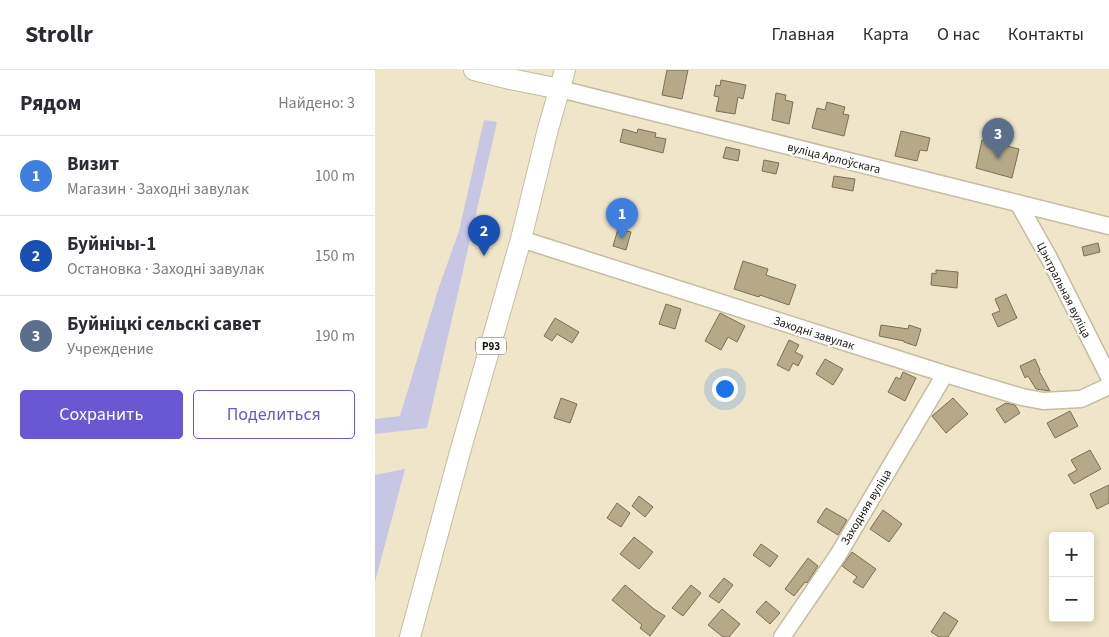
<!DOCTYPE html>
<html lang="ru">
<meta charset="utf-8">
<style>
body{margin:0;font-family:"Source Sans 3",sans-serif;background:#f7f7f7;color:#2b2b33}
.controls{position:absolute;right:15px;bottom:15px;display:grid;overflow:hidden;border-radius:5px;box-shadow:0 2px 8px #0003}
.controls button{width:45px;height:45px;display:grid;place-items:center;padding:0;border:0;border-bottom:1px solid #e1e1e2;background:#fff;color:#2b2b33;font:25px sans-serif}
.you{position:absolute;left:349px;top:318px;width:18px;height:18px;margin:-12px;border:4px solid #fff;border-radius:50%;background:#1a73e8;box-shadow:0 0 0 8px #1a73e833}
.badge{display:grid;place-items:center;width:32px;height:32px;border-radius:50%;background:#6958d1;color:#fff;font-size:16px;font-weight:700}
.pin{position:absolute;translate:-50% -41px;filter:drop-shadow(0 1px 2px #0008)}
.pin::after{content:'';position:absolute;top:26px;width:18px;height:15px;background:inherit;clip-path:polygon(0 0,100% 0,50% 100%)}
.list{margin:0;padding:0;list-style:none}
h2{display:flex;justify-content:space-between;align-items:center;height:65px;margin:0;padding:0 20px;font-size:21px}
h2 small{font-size:16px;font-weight:400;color:#7c7c81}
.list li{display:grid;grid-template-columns:32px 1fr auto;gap:15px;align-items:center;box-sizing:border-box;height:80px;padding:0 20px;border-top:1px solid #e1e1e2}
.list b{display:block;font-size:19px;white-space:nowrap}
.list p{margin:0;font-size:16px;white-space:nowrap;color:#7c7c81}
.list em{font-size:16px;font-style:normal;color:#7c7c81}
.actions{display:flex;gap:10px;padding:15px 20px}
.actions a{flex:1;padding:11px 0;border:1px solid #6958d1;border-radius:5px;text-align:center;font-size:18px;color:#6958d1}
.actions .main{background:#6958d1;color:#fff}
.map{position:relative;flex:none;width:734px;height:567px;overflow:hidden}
header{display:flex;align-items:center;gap:30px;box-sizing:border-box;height:70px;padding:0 25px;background:#fff;border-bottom:1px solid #e1e1e2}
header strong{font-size:24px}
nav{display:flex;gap:28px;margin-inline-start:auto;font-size:18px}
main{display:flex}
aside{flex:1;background:#fff}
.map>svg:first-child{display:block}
.green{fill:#c7c7e5}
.building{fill:#b5a987;stroke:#797056}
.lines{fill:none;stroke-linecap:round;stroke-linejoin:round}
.minor-casing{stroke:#c6bca0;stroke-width:19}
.major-casing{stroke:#c6bca0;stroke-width:22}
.minor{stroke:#fff;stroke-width:16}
.major{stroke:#fff;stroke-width:20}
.labels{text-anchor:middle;stroke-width:4;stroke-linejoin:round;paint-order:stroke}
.shield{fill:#fff;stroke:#5e5c55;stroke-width:1}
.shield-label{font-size:11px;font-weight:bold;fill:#19160c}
.street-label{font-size:12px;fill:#19160c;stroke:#fff}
</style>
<header>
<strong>Strollr</strong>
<nav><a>Главная</a><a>Карта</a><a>О нас</a><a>Контакты</a></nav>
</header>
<main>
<aside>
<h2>Рядом<small>Найдено: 3</small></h2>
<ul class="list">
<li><span class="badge" style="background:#3f7fe0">1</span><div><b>Визит</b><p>Магазин · Заходні завулак</p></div><em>100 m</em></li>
<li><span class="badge" style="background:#1a4fb4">2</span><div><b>Буйнічы-1</b><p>Остановка · Заходні завулак</p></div><em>150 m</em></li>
<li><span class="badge" style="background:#5c6f8a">3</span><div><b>Буйніцкі сельскі савет</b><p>Учреждение</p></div><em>190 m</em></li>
</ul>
<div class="actions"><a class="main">Сохранить</a><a>Поделиться</a></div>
</aside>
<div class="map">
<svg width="734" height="567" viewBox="0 0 734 567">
<rect width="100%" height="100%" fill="#efe5c8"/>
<!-- green -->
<path class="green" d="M109,50l13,2 -70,306 -52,6v-15l25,-3 39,-129 20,-56z
M30,399l-30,113v-107z"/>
<!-- building -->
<path class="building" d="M292,0h21l-6,29 -20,-4z
M346,10l25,5 -3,14 -5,-2 -3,17 -19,-3 3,-14 -5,-1 2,-11 4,1z
M401,23l10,2 -1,5 8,2 -4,22 -17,-4z
M452,32l18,5 -2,7 6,1 -5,21 -32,-8 5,-20 8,2z
M248,59l14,4 1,-4 18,4 -1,4 11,2 -3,14 -43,-11z
M526,61l29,7 -3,13 -7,-1 -3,11 -22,-5z
M607,70l37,9 -7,29 -36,-10z
M351,77l14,3 -2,11 -15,-3z
M389,90l15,3 -3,11 -14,-3z
M459,106l21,3 -2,12 -21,-4z
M243,159l13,3 -5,18 -13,-4z
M723,173l2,9 -16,4 -2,-9z
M368,191l25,8 -2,6 30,10 -7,20 -29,-10 -1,2 -25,-8z
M561,200l22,2 -1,16 -26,-3 1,-12 4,1z
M631,224l11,24 -19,9 -6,-13 8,-3 -5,-12z
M291,234l15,5 -6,20 -16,-5z
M345,243l25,13 -8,16 -9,-5 -7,13 -16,-9z
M180,248l24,14 -7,11 -15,-9 -5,7 -8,-5z
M506,255l27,4 1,-4 12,4 -5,17 -12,-4v-1l-25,-5z
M414,270l10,5 -4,7 8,4 -5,10 -5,-3 -4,8 -12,-6z
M450,289l18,10 -10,16 -17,-11z
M660,289l5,11 -1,1 11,20 -14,-2 -8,-13 -3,2 -5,-12z
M528,302l13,6 -11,23 -17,-9 8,-15 4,2z
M186,328l16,6 -7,19 -16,-5z
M578,328l15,16 -22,19 -14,-17z
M631,333l9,2 5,8 -15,10 -9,-14z
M695,341l8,15 -23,12 -8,-15z
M715,380l11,19 -27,15 -6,-9 9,-5 -6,-10z
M734,415v18l-12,6 -7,-15z
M264,426l14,11 -8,10 -13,-11z
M242,433l13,10 -9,14 -14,-9z
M451,438l21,12 -9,15 -21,-13z
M508,440l19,14 -13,18 -19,-13z
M259,467l19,15 -14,17 -19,-15z
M386,474l17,12 -8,11 -17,-12z
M477,482l24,17 -13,19 -10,-6 4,-5 -15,-11z
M433,488l10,8 -11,17 -2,-1 -11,14 -9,-7z
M349,508l9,7 -14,18 -10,-7z
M250,515l29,24 11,7 -15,20 -10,-8 2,-3 -30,-25z
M316,515l10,8 -18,23 -11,-8z
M391,531l14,12 -10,11 -14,-12z
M347,539l18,15 -11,13h-6l-15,-12z
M569,542l14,9 -10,16h-9l-8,-5z"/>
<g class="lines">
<defs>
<path id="minor" d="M185,19l549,137
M643,133l31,55 60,119
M146,169l424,135 77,23 21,4 38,-2 28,-13
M407,567l56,-82 107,-181"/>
<path id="major" d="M99,0l36,9 50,10
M35,567l50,-185 61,-213 27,-110 17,-59"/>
</defs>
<!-- minor casing -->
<use href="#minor" class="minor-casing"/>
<!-- major casing -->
<use href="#major" class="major-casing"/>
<!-- minor -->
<use href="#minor" class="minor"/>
<!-- major -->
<use href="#major" class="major"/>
</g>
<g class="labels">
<!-- shield labels -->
<rect class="shield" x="101" y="267.5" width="30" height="17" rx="4"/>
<g class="shield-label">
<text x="116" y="280">Р93</text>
</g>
<!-- street labels -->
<g class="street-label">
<text transform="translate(459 88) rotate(14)" y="4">вуліца Арлоўскага</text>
<text transform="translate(689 220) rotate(63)" y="4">Цэнтральная вуліца</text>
<text transform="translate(439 263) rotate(18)" y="4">Заходні завулак</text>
<text transform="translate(491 437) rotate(-59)" y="4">Заходняя вуліца</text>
</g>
</g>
</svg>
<div class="controls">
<button>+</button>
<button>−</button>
</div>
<div class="you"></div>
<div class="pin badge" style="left:247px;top:169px;background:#3f7fe0">1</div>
<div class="pin badge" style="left:109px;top:186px;background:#1a4fb4">2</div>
<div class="pin badge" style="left:623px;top:89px;background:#5c6f8a">3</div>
</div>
</main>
